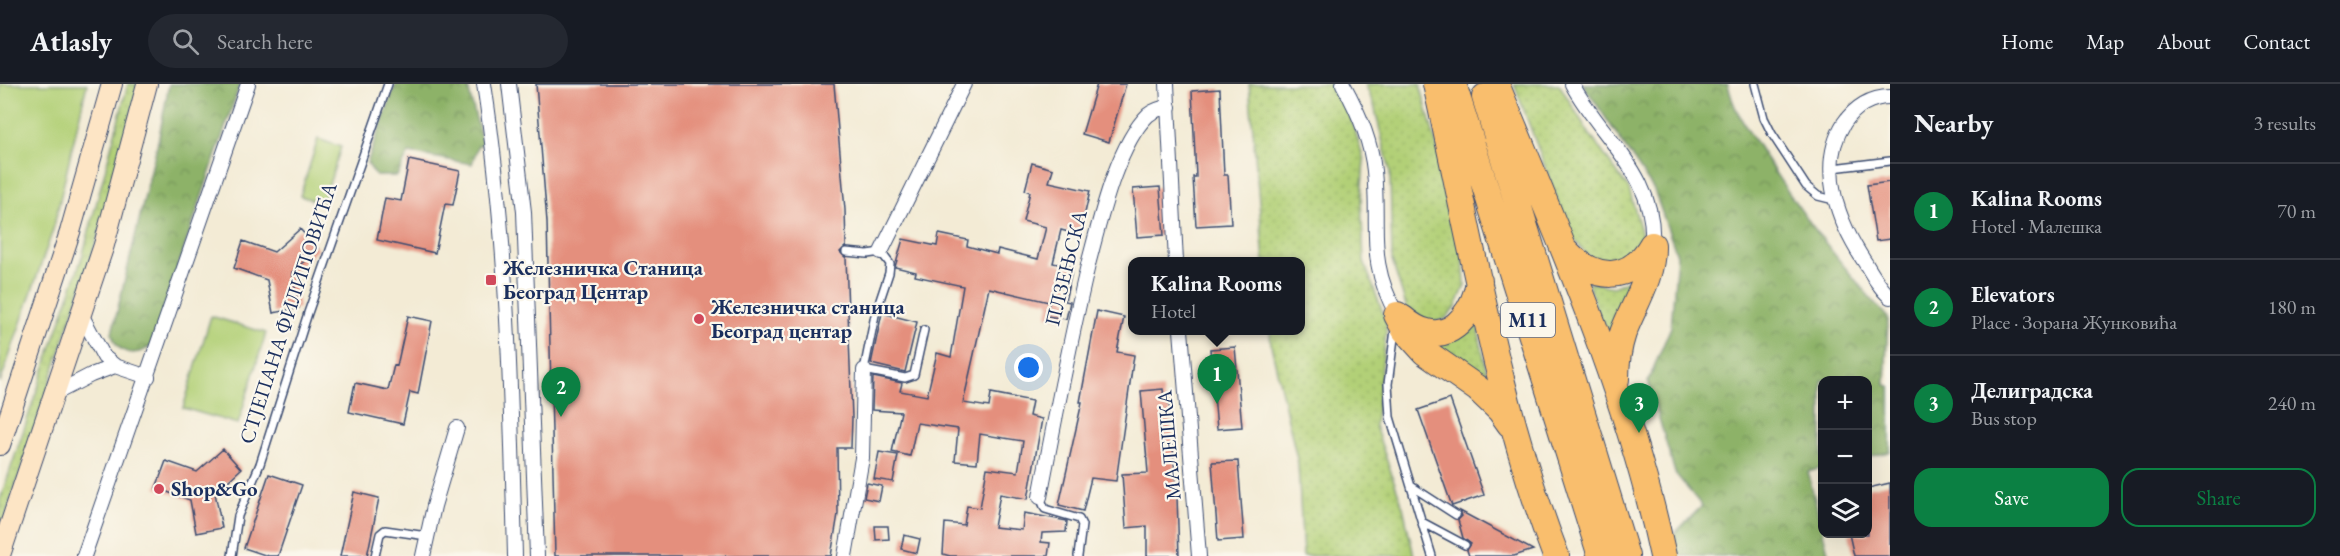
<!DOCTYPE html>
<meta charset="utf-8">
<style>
body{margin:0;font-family:"EB Garamond",serif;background:#242831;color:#f1f3f6}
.controls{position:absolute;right:18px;bottom:18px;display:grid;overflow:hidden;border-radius:12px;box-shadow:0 6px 24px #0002}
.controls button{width:54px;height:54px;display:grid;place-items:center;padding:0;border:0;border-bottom:2px solid #363941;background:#171b24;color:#f1f3f6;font:30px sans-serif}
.you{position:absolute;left:1029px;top:284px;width:21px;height:21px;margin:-15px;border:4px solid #fff;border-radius:50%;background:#1a73e8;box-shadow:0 0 0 9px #1a73e833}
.badge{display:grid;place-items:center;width:39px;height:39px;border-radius:50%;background:#0b8043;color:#fff;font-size:20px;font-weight:700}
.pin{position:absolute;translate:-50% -50px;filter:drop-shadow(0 2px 3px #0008)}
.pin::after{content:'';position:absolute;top:32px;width:21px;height:18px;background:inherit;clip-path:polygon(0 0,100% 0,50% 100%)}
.popup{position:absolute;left:1128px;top:173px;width:177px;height:78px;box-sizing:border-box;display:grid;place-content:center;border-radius:12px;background:#171b24;filter:drop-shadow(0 2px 4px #0005);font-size:20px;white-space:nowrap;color:#9ea1a6}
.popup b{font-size:22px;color:#f1f3f6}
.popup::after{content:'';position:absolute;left:50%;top:100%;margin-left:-12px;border:12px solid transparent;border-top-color:#171b24}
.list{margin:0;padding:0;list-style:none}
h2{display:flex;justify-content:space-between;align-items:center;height:78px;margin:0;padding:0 24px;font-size:26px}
h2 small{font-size:20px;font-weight:400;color:#9ea1a6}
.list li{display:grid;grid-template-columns:39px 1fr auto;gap:18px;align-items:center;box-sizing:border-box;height:96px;padding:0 24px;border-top:2px solid #363941}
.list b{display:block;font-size:22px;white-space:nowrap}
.list p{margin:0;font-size:20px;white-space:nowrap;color:#9ea1a6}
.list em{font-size:20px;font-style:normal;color:#9ea1a6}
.actions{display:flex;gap:12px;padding:18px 24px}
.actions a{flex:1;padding:14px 0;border:2px solid #0b8043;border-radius:18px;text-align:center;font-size:21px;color:#0b8043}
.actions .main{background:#0b8043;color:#fff}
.icon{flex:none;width:33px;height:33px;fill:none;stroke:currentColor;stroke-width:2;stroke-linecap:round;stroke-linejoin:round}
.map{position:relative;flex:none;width:1890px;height:472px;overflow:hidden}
header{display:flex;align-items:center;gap:36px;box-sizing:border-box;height:84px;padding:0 30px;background:#171b24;border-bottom:2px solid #363941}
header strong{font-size:28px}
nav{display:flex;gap:33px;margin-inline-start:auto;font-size:21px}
.search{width:420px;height:54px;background:#242831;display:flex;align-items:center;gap:15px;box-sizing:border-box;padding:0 21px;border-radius:33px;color:#9ea1a6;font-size:22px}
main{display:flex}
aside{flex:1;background:#171b24}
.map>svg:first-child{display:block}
.grass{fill:url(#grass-dots);stroke:#66806a;stroke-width:1.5}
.forest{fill:url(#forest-crowns);stroke:#547063;stroke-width:1.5}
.green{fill:#b2d077;stroke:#66806a;stroke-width:1.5}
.building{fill:#e48f7d}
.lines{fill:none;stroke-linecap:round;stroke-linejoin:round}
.lane-casing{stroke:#3b4b70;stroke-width:10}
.street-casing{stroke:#3b4b70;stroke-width:16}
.secondary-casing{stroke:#3b4b70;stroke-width:22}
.highway-casing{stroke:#3b4b70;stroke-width:28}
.lane{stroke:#fff;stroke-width:7}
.street{stroke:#fff;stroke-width:14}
.secondary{stroke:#fde5c5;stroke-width:20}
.highway{stroke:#f9be6d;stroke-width:26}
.poi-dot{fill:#d1495b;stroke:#fbf7ec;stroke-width:2}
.labels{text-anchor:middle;stroke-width:4.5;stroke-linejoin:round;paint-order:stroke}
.shield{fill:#fbf7ec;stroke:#5e6b89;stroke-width:1.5}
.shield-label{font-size:20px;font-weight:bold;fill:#1b2f5e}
.poi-label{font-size:21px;font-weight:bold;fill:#1b2f5e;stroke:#fbf7ec;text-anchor:start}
.street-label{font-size:21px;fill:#1b2f5e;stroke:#fbf7ec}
</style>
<header>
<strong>Atlasly</strong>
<div class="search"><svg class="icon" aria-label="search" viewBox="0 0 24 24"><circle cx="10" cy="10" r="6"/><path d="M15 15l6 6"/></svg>Search here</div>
<nav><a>Home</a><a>Map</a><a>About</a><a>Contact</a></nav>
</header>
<main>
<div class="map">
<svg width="1890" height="472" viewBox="0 0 1890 472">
<defs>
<pattern id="grass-dots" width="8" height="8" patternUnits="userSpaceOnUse" patternTransform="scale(1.5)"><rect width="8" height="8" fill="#b2d077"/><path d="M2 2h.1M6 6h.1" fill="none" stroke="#98b369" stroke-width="1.8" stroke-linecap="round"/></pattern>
<pattern id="forest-crowns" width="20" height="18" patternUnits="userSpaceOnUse" patternTransform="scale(1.5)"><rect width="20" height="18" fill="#8db268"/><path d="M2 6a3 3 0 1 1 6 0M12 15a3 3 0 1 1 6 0" fill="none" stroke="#729159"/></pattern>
</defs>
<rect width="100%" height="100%" fill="#fbf7ec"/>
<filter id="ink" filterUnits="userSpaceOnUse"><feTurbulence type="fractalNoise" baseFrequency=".0167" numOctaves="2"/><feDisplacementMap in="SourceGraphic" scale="12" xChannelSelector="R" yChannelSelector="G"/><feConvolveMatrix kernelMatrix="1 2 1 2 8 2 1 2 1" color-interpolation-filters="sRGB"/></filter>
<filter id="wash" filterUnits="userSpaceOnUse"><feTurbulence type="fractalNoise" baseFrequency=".008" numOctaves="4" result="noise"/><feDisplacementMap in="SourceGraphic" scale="24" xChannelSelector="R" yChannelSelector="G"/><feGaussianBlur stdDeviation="1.35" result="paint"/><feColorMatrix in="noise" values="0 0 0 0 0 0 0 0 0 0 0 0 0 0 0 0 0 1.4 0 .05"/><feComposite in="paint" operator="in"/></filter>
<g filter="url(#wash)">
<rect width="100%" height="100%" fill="#f3ebd5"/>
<!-- grass -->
<path class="grass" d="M128,0h11l-29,116 -110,333v-33l83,-246z
M1249,0h85l18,37 12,39 -3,39 3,63 23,62 -12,102 28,81 11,49h-111l-5,-93 -27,-118 -1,-14 31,-1v-68l-37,-1z
M1365,0h55l42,156 3,45 -9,22 -11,12 -15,4 -23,-14 -15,-48 -2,-89 -16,-67z
M1514,0h45l31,51 39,54 13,46 -13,22 -23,9 -19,-11 -17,-21z
M1640,191l-31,73 -21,-66 25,5z
M1476,235l12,60 -53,-34z"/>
<!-- forest -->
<path class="forest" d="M169,0h71l-89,262c-16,12 -35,8 -39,-13l47,-196z
M396,0h71l16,61h-5l-6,19 -63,-11 -12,23h-21l-9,-13z
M1583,0h145c5,26 18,43 32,65 37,60 81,116 128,169l-3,67 5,1v66l-22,5v-77h-46v88l-14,4 21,84h-154l-5,-18 32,-32 -27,-33 -27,-92 23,-54 6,-72 -23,-65z"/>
<!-- green -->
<path class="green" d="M0,0h87l-34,146 -53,153z
M318,55l23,8 -18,56 -23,-7z
M211,232l55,17 -28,91 -55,-16z"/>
<g id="blocks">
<!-- building -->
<path class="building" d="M536,0h298l11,126 1,36 -6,6 6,6 6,160 -1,30h-14l1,66 -7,42h-276l-8,-334z
M1097,0h29l-17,58 -27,-8z
M1220,5l4,86h4l3,49 -35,2 -3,-49h3l-4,-86z
M409,76l51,11 -7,34 -8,-1 -10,49 -58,-13 8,-42 16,3z
M1032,79l21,6 -4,13 41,9 -10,44 -19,-5 -8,33 20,4 -8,34 5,1 -4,17 -19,-3 2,-14 -60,-14 -26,115 26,4 2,-14 41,8 -3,15 13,3 -14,80 -28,-5 -6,33 28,3 2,-17 43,8 -1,11 -24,1 -1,9 9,1 -2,13h-98l-7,-2 2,-31 19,2 3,-19 13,2 7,-40 31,4 5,-31 -43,-7 -3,29 -22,-2 3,-32 -41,-6 -7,33 -18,-4 9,-40 -29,-2 1,-33 29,6 -2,8 27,5 10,-43 14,4 12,-71 -48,-10 1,-4 -21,-5 8,-28 34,7 2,-12 29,6 -1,6 30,8 1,-5 40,10 8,-32 -23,-6 7,-29 -5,-2z
M1890,98v57l-14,2 -9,-56z
M1160,103l4,48 -27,2 -4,-48z
M300,145l18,20 -26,23 7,36 -26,5 -6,-33 -33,-12 9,-27 31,11z
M1097,227l27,6 -7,35 17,3 -18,126 -25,-3 -8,33 -24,-6 23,-103h-2z
M882,229l35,9 -12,50 -34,-8z
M408,232l24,5 -14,73 -8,-2 -7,32 -54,-12 6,-29 33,7 6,-25 3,1z
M1235,263l7,80 -25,2 -7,-80z
M1163,305l1,11h5l8,97 2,59h-32v-30l-21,2 -4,-54 26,-1 -7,-82z
M1450,315l34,96 -32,11 -34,-96z
M223,365l18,20 -26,24 7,35 -26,5 -6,-33 -34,-12 10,-27 31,11z
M879,368l19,3 -5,27 -19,-3z
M1238,377l6,78 -26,2 -6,-79z
M269,390l33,11 -24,71h-10l-24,-8z
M867,399l15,3 -3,15 -15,-3z
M1890,399v73h-36l-5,-22h19v-46z
M354,408l25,6 -10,49 -2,9h-27z
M1460,427l73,39 -19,6h-45l-2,-6 4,-6 -8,-6 -5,-18 4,-4z
M875,442h13l1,13 -13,1z
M904,451l16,4 -3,14 -16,-4z"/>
</g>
</g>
<g filter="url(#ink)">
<use href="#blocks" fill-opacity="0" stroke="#3b4b70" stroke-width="1.5"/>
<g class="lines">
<defs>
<path id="lane" d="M1755,0l9,34 8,16 34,52 12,10 16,4
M1833,84l57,-7
M846,168l21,2 14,-2 9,12 -1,9 -14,42 -11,55 41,8 9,-3 10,-45
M1395,246l-7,54 2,33 42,139
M1411,402l45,29
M1040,413l5,12 34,10 3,6 -4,31
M1422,438l43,23
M232,472l6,-40 22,-52 48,-151 80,-229
M375,472l5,-22 5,-4 42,6"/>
<path id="street" d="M484,0c24,156 27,314 31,472
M509,0l15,128 13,344
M1167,0l9,178
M1343,0c15,27 28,56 31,87 6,59 -8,88 23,144
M1572,0c30,56 85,91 80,161
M1890,13c-19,0 -35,10 -46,26 -28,45 -5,101 22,141 7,12 14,24 24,33
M881,168l83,-168
M82,232l22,41 11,9 33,11
M1181,246l18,226
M56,309l35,-18 24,-9
M1040,413c15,-79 30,-157 49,-236 11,-41 28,-116 59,-146 6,-5 13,-7 21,-8
M84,472l164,-472
M423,472l11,-50 23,-78
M845,472l17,-98 2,-88"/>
<path id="secondary" d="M0,361l70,-213 42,-148
M0,471l104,-310 43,-161"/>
<path id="highway" d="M1436,0c35,156 62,322 120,472
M1453,0l148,472
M1496,0c63,154 132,308 167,472
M1485,13l141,459
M1566,167c28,30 63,33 86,-6
M1397,231l8,15 20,22 53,37 22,21 10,14
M1402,234c7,6 15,12 25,14 29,8 49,-27 52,-51
M1616,295c0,-16 2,-31 7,-46 11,-29 30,-56 29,-88"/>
</defs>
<!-- lane casing -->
<use href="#lane" class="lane-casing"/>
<!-- street casing -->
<use href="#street" class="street-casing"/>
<!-- secondary casing -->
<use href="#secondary" class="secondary-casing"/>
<!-- highway casing -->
<use href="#highway" class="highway-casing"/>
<!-- lane -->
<use href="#lane" class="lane"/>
<!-- street -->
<use href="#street" class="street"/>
<!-- secondary -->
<use href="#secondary" class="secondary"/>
<!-- highway -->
<use href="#highway" class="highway"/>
</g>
</g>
<!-- markers -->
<g class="poi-dot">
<rect x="485" y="190" width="12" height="12" rx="3"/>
<circle cx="699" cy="235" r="6"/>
<circle cx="159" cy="405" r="6"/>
</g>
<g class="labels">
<!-- shield labels -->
<rect class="shield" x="1501" y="219" width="54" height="34" rx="4.5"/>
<g class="shield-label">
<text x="1528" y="243">M11</text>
</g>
<!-- poi labels -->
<g class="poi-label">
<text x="503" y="191">Железничка Станица<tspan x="503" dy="24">Београд Центар</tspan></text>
<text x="711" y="230">Железничка станица<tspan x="711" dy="24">Београд центар</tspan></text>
<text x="171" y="412">Shop&amp;Go</text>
</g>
<!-- street labels -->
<g class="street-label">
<text transform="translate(1066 184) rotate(-76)" y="7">ПЛЗЕЊСКА</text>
<text transform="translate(288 229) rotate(-72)" y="7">СТЈЕПАНА ФИЛИПОВИЋА</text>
<text transform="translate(1169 361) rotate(-95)" y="7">МАЛЕШКА</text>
</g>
</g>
</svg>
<div class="controls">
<button>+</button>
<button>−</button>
<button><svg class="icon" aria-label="layers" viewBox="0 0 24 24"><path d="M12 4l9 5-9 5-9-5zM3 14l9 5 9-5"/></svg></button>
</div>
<div class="you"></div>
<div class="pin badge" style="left:1217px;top:320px">1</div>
<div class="popup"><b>Kalina Rooms</b>Hotel</div>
<div class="pin badge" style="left:561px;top:333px">2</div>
<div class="pin badge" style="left:1639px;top:349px">3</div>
</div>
<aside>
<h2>Nearby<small>3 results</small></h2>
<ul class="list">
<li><span class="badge">1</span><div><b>Kalina Rooms</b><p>Hotel · Малешка</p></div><em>70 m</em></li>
<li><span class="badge">2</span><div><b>Elevators</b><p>Place · Зорана Жунковића</p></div><em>180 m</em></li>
<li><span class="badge">3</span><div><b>Делиградска</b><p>Bus stop</p></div><em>240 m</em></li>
</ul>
<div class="actions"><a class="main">Save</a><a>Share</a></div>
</aside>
</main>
